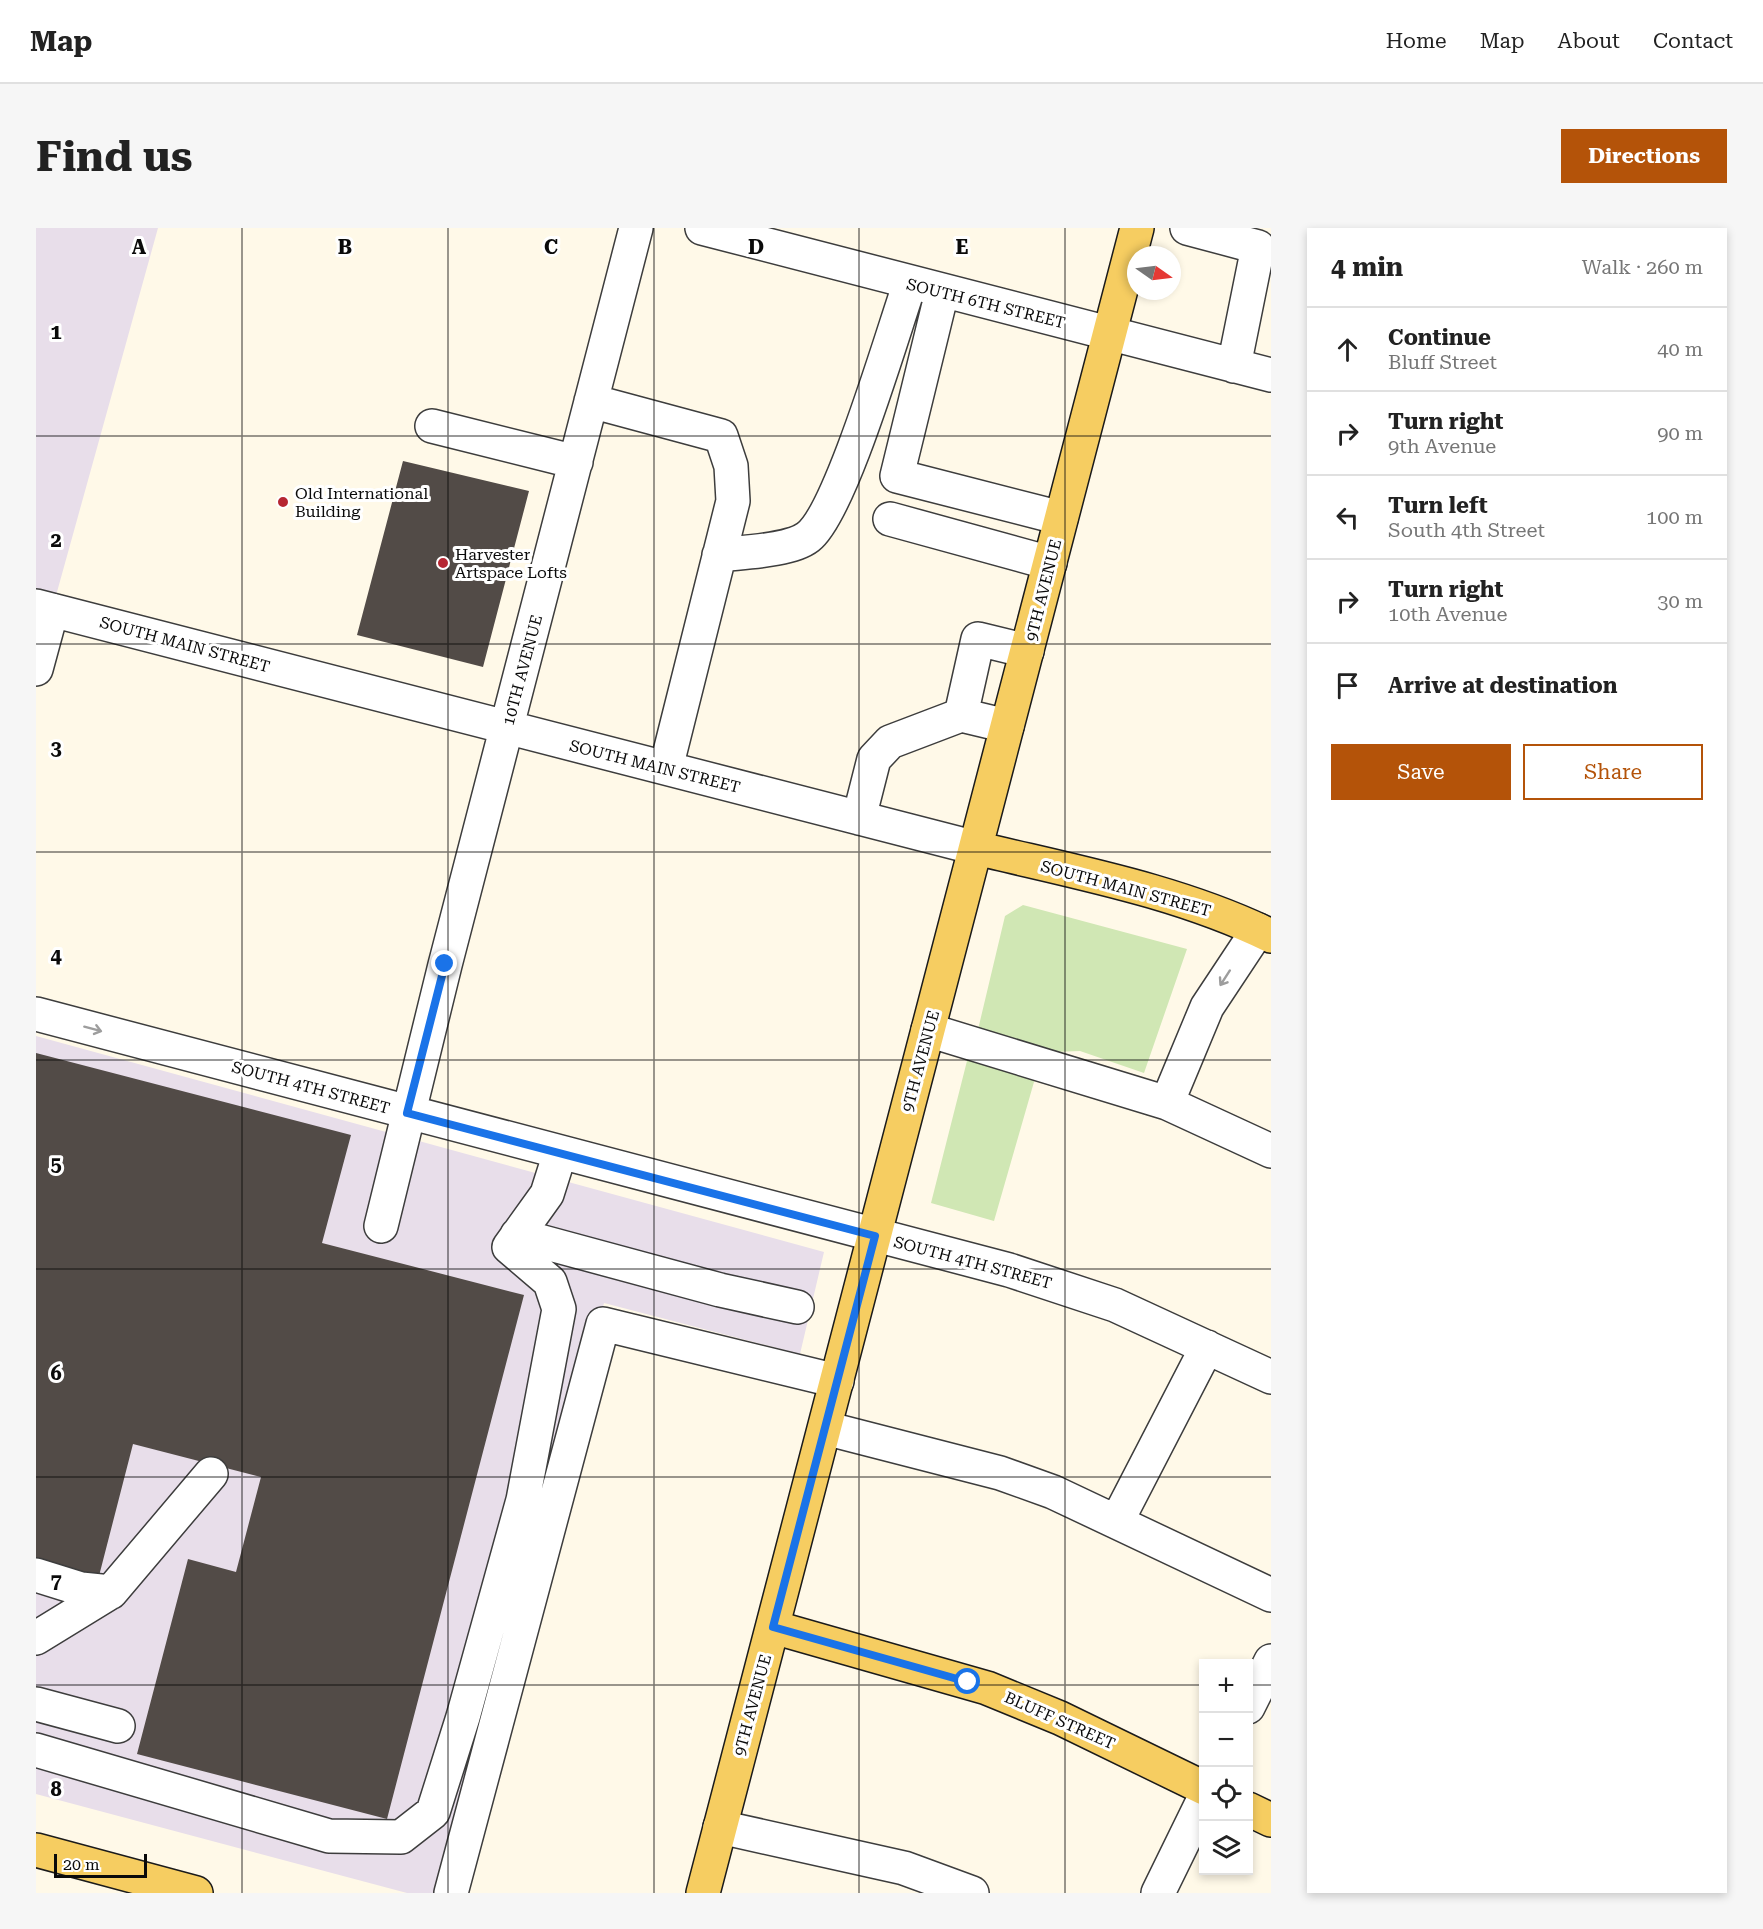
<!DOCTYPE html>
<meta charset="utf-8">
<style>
body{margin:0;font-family:"Roboto Serif",serif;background:#f6f6f6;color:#222}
.controls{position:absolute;right:18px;bottom:18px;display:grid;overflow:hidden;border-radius:0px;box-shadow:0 3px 9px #0003}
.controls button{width:54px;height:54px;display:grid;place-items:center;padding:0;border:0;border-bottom:2px solid #e0e0e0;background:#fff;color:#222;font:30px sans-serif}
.compass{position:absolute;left:1091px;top:18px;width:54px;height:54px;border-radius:50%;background:#fff;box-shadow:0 3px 9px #0003;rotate:104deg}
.scale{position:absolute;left:18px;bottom:15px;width:93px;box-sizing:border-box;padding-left:6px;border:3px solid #0a0a0a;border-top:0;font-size:16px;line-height:21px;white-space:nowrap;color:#0a0a0a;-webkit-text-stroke:4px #fff;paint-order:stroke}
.stop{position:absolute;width:18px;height:18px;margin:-14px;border:4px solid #1a73e8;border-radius:50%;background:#fff}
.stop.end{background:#1a73e8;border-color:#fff;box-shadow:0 2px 6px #0008}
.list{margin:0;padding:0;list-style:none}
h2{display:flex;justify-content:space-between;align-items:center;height:78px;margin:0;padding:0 24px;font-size:26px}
h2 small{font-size:20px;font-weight:400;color:#767676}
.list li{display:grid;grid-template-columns:39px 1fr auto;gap:18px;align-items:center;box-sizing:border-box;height:84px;padding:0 24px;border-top:2px solid #e0e0e0}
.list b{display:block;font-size:22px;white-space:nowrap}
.list p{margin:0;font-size:20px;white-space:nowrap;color:#767676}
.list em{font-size:20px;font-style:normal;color:#767676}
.actions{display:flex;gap:12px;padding:18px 24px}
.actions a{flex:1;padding:14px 0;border:2px solid #b45309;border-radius:0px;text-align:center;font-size:21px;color:#b45309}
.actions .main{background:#b45309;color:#fff}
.icon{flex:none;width:33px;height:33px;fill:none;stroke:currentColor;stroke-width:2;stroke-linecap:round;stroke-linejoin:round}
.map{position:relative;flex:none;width:1235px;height:1665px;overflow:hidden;border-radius:0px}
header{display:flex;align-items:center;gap:36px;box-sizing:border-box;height:84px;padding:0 30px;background:#fff;border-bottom:2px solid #e0e0e0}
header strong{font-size:28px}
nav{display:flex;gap:33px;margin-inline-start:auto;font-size:21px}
.intro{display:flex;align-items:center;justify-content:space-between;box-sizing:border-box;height:144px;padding:0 36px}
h1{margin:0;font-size:42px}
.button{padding:15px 27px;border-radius:0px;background:#b45309;color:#fff;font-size:21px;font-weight:700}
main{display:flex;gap:36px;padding:0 36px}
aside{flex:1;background:#fff;border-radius:0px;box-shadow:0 3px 9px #0003}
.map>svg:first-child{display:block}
.industrial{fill:#e8deea}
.green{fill:#d0e7b4}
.building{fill:#524b47}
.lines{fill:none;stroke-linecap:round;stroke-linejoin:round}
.minor-casing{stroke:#3d3d3d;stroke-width:36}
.major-casing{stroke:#1b1b1b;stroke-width:36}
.minor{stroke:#fff;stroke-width:33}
.major{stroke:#f6cd61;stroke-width:33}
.oneway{stroke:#9d9d9d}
.route{stroke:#1a73e8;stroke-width:8}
.grid{fill:none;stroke:#0a0a0a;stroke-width:1.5;stroke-opacity:0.55}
.poi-dot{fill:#b62632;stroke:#fff;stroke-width:2}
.labels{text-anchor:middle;stroke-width:6;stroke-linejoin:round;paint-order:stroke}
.street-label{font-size:16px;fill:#0a0a0a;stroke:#fff}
.poi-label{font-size:16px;fill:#0a0a0a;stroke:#fff;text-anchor:start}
.grid-label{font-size:20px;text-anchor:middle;font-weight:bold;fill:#0a0a0a;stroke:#fff;stroke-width:6;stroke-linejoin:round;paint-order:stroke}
</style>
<header>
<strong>Map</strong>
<nav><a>Home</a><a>Map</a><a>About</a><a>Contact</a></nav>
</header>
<div class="intro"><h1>Find us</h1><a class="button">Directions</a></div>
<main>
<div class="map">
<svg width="1235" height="1665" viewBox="0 0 1235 1665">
<rect width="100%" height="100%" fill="#fff9e8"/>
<!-- industrial -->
<path class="industrial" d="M0,0h122l-106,382 -16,29z
M0,808l788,216 -24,102 -196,-51 -163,590h-34l-371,-99z"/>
<!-- green -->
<path class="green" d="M987,677l164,44 -43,124 -64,-22 -51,2 -53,-15 29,-122z
M932,829l68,18 -42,146 -63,-18z"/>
<!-- building -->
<path class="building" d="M367,233l126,30 -46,176 -126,-32z
M0,825l315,82 -29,108 202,52 -137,524 -250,-65 51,-195 48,13 25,-95 -128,-33 -34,132 -63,-16z"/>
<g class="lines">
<defs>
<path id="minor" d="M666,0l569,147
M1151,0l71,19 -24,119
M906,64l-45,184 164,42
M555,173l130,35 10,30 2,35 -67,267
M396,198l144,36
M854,291l160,44
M683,327c23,-3 71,-4 89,-18 33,-25 85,-206 102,-254
M0,378l940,242
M0,441l16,-59
M971,498l-46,-11 17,-76 49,12
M823,590l15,-59 16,-17 71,-27
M0,786l973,256 106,35 156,72
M892,802l239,73 104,48
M1131,875l40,-96 51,-77
M345,998l64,-261 191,-737
M481,1007l203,55 77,17
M789,1200l175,45 53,19 218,103
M1081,1293l90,-174
M0,1347l45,14 30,3 100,-118
M0,1410l75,-46
M0,1476l82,22
M1212,1479l23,-46
M0,1522l293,86 72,1 32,-25 30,-95 60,-217 36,-191 -9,-27 -41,-35 38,-53 13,-41
M684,1599l184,41 68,25
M415,1665l152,-569 234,57
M1122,1665l46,-94"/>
<path id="major" d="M940,620c99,24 203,43 295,88
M737,1399l214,61 73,30 144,70
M1212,1581l23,11
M0,1622l160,43
M667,1665l434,-1665"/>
</defs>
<!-- minor casing -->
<use href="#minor" class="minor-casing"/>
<!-- major casing -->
<use href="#major" class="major-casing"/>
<!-- minor -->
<use href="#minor" class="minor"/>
<!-- major -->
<use href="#major" class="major"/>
</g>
<!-- one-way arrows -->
<defs><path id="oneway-shaft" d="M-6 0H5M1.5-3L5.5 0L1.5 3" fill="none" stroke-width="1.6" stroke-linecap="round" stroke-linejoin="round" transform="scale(1.5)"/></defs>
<g class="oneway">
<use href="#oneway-shaft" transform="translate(1189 750) rotate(123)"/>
<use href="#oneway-shaft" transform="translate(57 801) rotate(15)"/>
</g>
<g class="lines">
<!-- route -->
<path class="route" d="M409,736l-38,149 468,123 -102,391 195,55"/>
</g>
<!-- grid -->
<path class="grid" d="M206,0v1665M412,0v1665M618,0v1665M823,0v1665M1029,0v1665M0,208h1235M0,416h1235M0,624h1235M0,832h1235M0,1041h1235M0,1249h1235M0,1457h1168M1212,1457h23"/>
<!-- markers -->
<g class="poi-dot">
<circle cx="247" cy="274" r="6"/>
<circle cx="407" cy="335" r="6"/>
</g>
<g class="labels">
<!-- street labels -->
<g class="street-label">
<text transform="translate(950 75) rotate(14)" y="6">SOUTH 6TH STREET</text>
<text transform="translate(1007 362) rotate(-76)" y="6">9TH AVENUE</text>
<text transform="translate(149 416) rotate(15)" y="6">SOUTH MAIN STREET</text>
<text transform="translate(486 442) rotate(-75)" y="6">10TH AVENUE</text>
<text transform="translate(619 538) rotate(14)" y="6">SOUTH MAIN STREET</text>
<text transform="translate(1090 660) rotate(15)" y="6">SOUTH MAIN STREET</text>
<text transform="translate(884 833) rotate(-75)" y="6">9TH AVENUE</text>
<text transform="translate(275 859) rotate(15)" y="6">SOUTH 4TH STREET</text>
<text transform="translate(937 1034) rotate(15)" y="6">SOUTH 4TH STREET</text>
<text transform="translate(716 1477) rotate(-75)" y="6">9TH AVENUE</text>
<text transform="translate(1024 1492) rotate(24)" y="6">BLUFF STREET</text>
</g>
<!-- poi labels -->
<g class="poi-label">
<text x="259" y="271">Old International<tspan x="259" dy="18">Building</tspan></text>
<text x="419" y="332">Harvester<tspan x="419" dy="18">Artspace Lofts</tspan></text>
</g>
</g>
<g class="grid-label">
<text x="103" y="26">A</text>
<text x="309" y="26">B</text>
<text x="515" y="26">C</text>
<text x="720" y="26">D</text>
<text x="926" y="26">E</text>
<text x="20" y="111">1</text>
<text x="20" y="319">2</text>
<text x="20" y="527">3</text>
<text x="20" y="735">4</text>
<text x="20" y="943">5</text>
<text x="20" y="1152">6</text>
<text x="20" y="1360">7</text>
<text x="20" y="1568">8</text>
</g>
</svg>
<div class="controls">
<button>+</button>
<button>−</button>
<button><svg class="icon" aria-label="locate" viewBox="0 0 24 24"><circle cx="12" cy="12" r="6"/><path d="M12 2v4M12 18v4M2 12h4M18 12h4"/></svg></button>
<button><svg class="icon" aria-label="layers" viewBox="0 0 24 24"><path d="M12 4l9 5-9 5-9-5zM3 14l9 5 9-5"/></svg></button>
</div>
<svg class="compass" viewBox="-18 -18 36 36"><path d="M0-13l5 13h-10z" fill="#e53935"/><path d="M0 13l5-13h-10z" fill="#767676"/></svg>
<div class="scale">20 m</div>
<div class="stop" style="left:932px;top:1454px"></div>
<div class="stop end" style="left:409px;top:736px"></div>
</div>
<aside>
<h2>4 min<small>Walk · 260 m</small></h2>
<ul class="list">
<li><svg class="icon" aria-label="ahead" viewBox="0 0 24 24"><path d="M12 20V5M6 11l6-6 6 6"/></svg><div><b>Continue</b><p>Bluff Street</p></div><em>40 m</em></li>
<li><svg class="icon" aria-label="right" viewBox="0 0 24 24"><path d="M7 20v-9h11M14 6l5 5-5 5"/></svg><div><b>Turn right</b><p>9th Avenue</p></div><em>90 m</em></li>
<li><svg class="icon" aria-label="left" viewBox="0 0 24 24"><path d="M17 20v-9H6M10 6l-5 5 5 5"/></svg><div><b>Turn left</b><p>South 4th Street</p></div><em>100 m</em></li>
<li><svg class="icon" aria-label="right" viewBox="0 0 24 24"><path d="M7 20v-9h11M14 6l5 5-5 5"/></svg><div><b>Turn right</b><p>10th Avenue</p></div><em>30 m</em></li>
<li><svg class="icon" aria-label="arrive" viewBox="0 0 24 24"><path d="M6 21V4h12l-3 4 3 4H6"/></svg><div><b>Arrive at destination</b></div></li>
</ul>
<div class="actions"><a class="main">Save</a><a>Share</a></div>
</aside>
</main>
